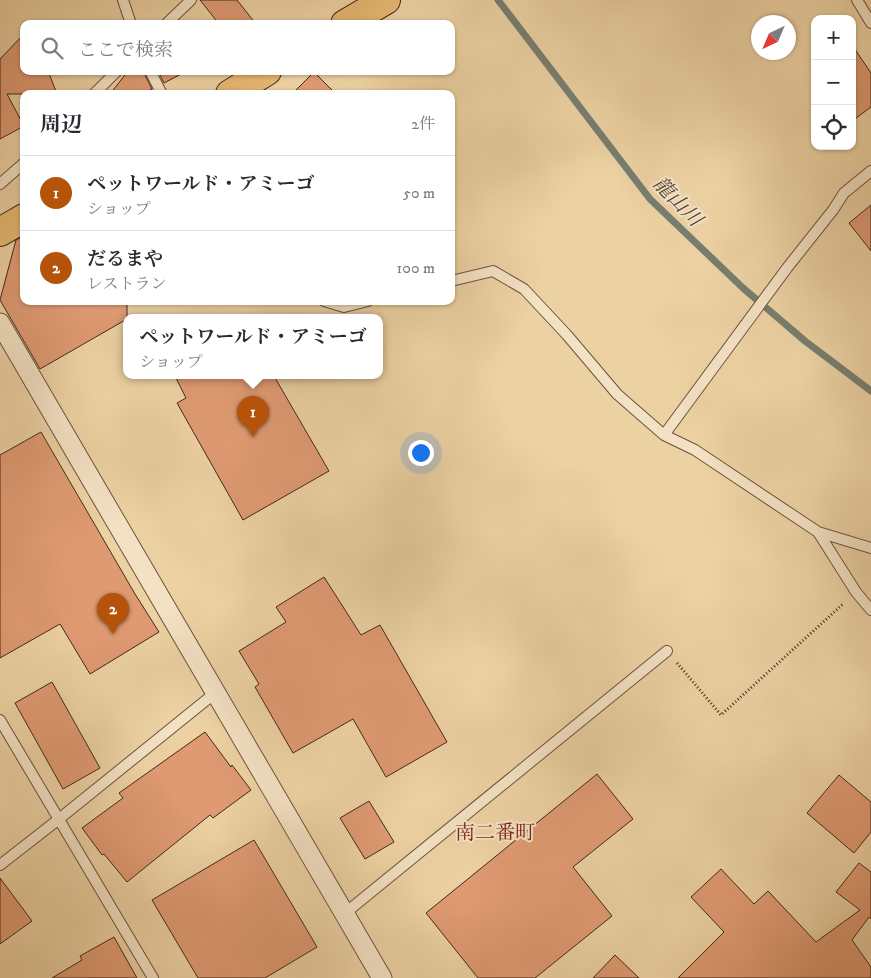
<!DOCTYPE html>
<html lang="ja">
<meta charset="utf-8">
<style>
body{margin:0;font-family:"IM FELL DW Pica","Noto Serif JP",serif;background:#f2f2f3;color:#2b2b33}
.controls{position:absolute;right:15px;top:15px;display:grid;overflow:hidden;border-radius:10px;box-shadow:0 1px 4px #0004}
.controls button{width:45px;height:45px;display:grid;place-items:center;padding:0;border:0;border-bottom:1px solid #e1e1e2;background:#fff;color:#2b2b33;font:25px sans-serif}
.compass{position:absolute;left:751px;top:15px;width:45px;height:45px;border-radius:50%;background:#fff;box-shadow:0 1px 4px #0004;rotate:224deg}
.you{position:absolute;left:420px;top:452px;width:18px;height:18px;margin:-12px;border:4px solid #fff;border-radius:50%;background:#1a73e8;box-shadow:0 0 0 8px #1a73e833}
.badge{display:grid;place-items:center;width:32px;height:32px;border-radius:50%;background:#b45309;color:#fff;font-size:16px;font-weight:700}
.pin{position:absolute;translate:-50% -41px;filter:drop-shadow(0 1px 2px #0008)}
.pin::after{content:'';position:absolute;top:26px;width:18px;height:15px;background:inherit;clip-path:polygon(0 0,100% 0,50% 100%)}
.popup{position:absolute;left:123px;top:314px;width:260px;height:65px;box-sizing:border-box;display:grid;place-content:center;border-radius:10px;background:#fff;filter:drop-shadow(0 1px 4px #0005);font-size:16px;white-space:nowrap;color:#7c7c81}
.popup b{font-size:19px;color:#2b2b33}
.popup::after{content:'';position:absolute;left:50%;top:100%;margin-left:-10px;border:10px solid transparent;border-top-color:#fff}
.list{margin:0;padding:0;list-style:none}
h2{display:flex;justify-content:space-between;align-items:center;height:65px;margin:0;padding:0 20px;font-size:21px}
h2 small{font-size:16px;font-weight:400;color:#7c7c81}
.list li{display:grid;grid-template-columns:32px 1fr auto;gap:15px;align-items:center;box-sizing:border-box;height:75px;padding:0 20px;border-top:1px solid #e1e1e2}
.list b{display:block;font-size:19px;white-space:nowrap}
.list p{margin:0;font-size:16px;white-space:nowrap;color:#7c7c81}
.list em{font-size:16px;font-style:normal;color:#7c7c81}
.icon{flex:none;width:28px;height:28px;fill:none;stroke:currentColor;stroke-width:2;stroke-linecap:round;stroke-linejoin:round}
.map{position:relative;flex:none;width:871px;height:978px;overflow:hidden}
.search{position:absolute;background:#fff;box-shadow:0 1px 4px #0004;left:20px;top:20px;width:435px;height:55px;display:flex;align-items:center;gap:12px;box-sizing:border-box;padding:0 18px;border-radius:10px;color:#7c7c81;font-size:19px}
.panel{position:absolute;background:#fff;box-shadow:0 1px 4px #0004;left:20px;top:90px;width:435px;height:215px;border-radius:10px}
.map>svg:first-child{display:block}
.lines{fill:none;stroke-linecap:round;stroke-linejoin:round}
.stream{stroke:#777e70;stroke-width:7}
.building{fill:#df9a72;stroke:#43281d}
.lane-casing{stroke:#6d523e;stroke-width:12}
.street-casing{stroke:#6d523e;stroke-width:21}
.highway-casing{stroke:#43281d;stroke-width:30}
.path{stroke:#43281d;stroke-width:3;stroke-dasharray:1 2.5;stroke-linecap:butt}
.lane{stroke:#f3e1c3;stroke-width:10}
.street{stroke:#f3e1c3;stroke-width:19}
.highway{stroke:#e6b872;stroke-width:28}
.labels{text-anchor:middle;stroke-width:4;stroke-linejoin:round;paint-order:stroke}
.water-label{font-size:20px;font-style:italic;fill:#544539;stroke:#f3e1c3}
.neighbourhood-label{font-size:20px;fill:#7a1f14;stroke:#f3e1c3}
</style>
<div class="map">
<svg width="871" height="978" viewBox="0 0 871 978">
<rect width="100%" height="100%" fill="#ecd1a3"/>
<filter id="stains"><feTurbulence type="fractalNoise" baseFrequency=".004" numOctaves="4"/><feColorMatrix values="0 0 0 0 .2 0 0 0 0 .09 0 0 0 0 .02 0 0 0 .5 -.17"/></filter>
<radialGradient id="worn" r=".72"><stop offset=".6" stop-color="#630" stop-opacity="0"/><stop offset="1" stop-color="#630" stop-opacity=".3"/></radialGradient>
<g class="lines">
<!-- stream -->
<path class="stream" d="M498,0l152,199 93,89 62,53 66,50"/>
</g>
<!-- building -->
<path class="building" d="M200,0h37l19,24h-37z
M24,34v37h24l9,23h-50l17,32 -24,13v-80z
M852,45l19,28v34l-19,14z
M128,71h15l9,18 -9,5h-33z
M158,71h29l-23,12z
M314,72l22,22h-44z
M871,205v46l-22,-28z
M24,236v65h103v18l-87,50 -40,-69 16,-60z
M175,376h99l55,95 -86,49 -66,-117 9,-5z
M41,432l94,162 24,38 -69,42 -30,-50 -60,34v-203z
M324,577l37,58 19,-10 67,117 -61,35 -33,-58 -60,34 -38,-66 4,-3 -20,-33 47,-29 -10,-15z
M52,682l48,86 -37,21 -48,-86z
M205,732l26,35 1,-2 19,25 -38,28 -3,-3 -83,67 -23,-28 -2,1 -20,-27 41,-30 -4,-5z
M597,774l36,45 -60,48 39,49 -77,62h-57l-52,-65z
M839,775l32,27v30l-17,21 -47,-40z
M369,801l25,41 -29,17 -25,-41z
M254,840l63,107 -52,31h-67l-46,-78z
M859,863l12,9v47l-2,-2 -17,23 19,27v11h-193l46,-46 -33,-35 30,-28 33,35 14,-13 48,51 44,-32 -24,-18z
M0,878l32,43 -32,23z
M114,937l23,41h-85l30,-18 -2,-4z
M615,955l24,23h-46z"/>
<g class="lines">
<defs>
<path id="lane" d="M123,0l8,24
M857,0l14,23
M166,24l25,-24
M150,71l12,23
M94,94l23,-23
M0,184l24,-21
M451,281l42,-10 31,18 43,46 50,59 47,41 123,-167 46,-58 11,-17 27,-22
M324,301l20,6 24,-6
M664,435l31,15 123,82 53,16
M818,532l38,60 15,18
M0,720l153,258
M0,865l59,-46 156,-126
M344,914l323,-263"/>
<path id="street" d="M0,323l382,655"/>
<path id="highway" d="M345,24l41,-24
M230,94l37,-23
M0,232l24,-14"/>
</defs>
<!-- lane casing -->
<use href="#lane" class="lane-casing"/>
<!-- street casing -->
<use href="#street" class="street-casing"/>
<!-- highway casing -->
<use href="#highway" class="highway-casing"/>
<!-- path -->
<path class="path" d="M677,663l44,52 122,-111"/>
<!-- lane -->
<use href="#lane" class="lane"/>
<!-- street -->
<use href="#street" class="street"/>
<!-- highway -->
<use href="#highway" class="highway"/>
</g>
<g class="labels">
<!-- water labels -->
<g class="water-label">
<text transform="translate(678 201) rotate(46)" y="7">龍山川</text>
</g>
<!-- neighbourhood labels -->
<g class="neighbourhood-label">
<text x="495" y="839">南二番町</text>
</g>
</g>
<rect width="100%" height="100%" filter="url(#stains)"/>
<rect width="100%" height="100%" fill="url(#worn)"/>
</svg>
<div class="controls">
<button>+</button>
<button>−</button>
<button><svg class="icon" aria-label="locate" viewBox="0 0 24 24"><circle cx="12" cy="12" r="6"/><path d="M12 2v4M12 18v4M2 12h4M18 12h4"/></svg></button>
</div>
<svg class="compass" viewBox="-18 -18 36 36"><path d="M0-13l5 13h-10z" fill="#e53935"/><path d="M0 13l5-13h-10z" fill="#7c7c81"/></svg>
<div class="you"></div>
<div class="pin badge" style="left:253px;top:437px">1</div>
<div class="popup"><b>ペットワールド・アミーゴ</b>ショップ</div>
<div class="pin badge" style="left:113px;top:634px">2</div>
<div class="search"><svg class="icon" aria-label="search" viewBox="0 0 24 24"><circle cx="10" cy="10" r="6"/><path d="M15 15l6 6"/></svg>ここで検索</div>
<section class="panel">
<h2>周辺<small>2件</small></h2>
<ul class="list">
<li><span class="badge">1</span><div><b>ペットワールド・アミーゴ</b><p>ショップ</p></div><em>50 m</em></li>
<li><span class="badge">2</span><div><b>だるまや</b><p>レストラン</p></div><em>100 m</em></li>
</ul>
</section>
</div>
